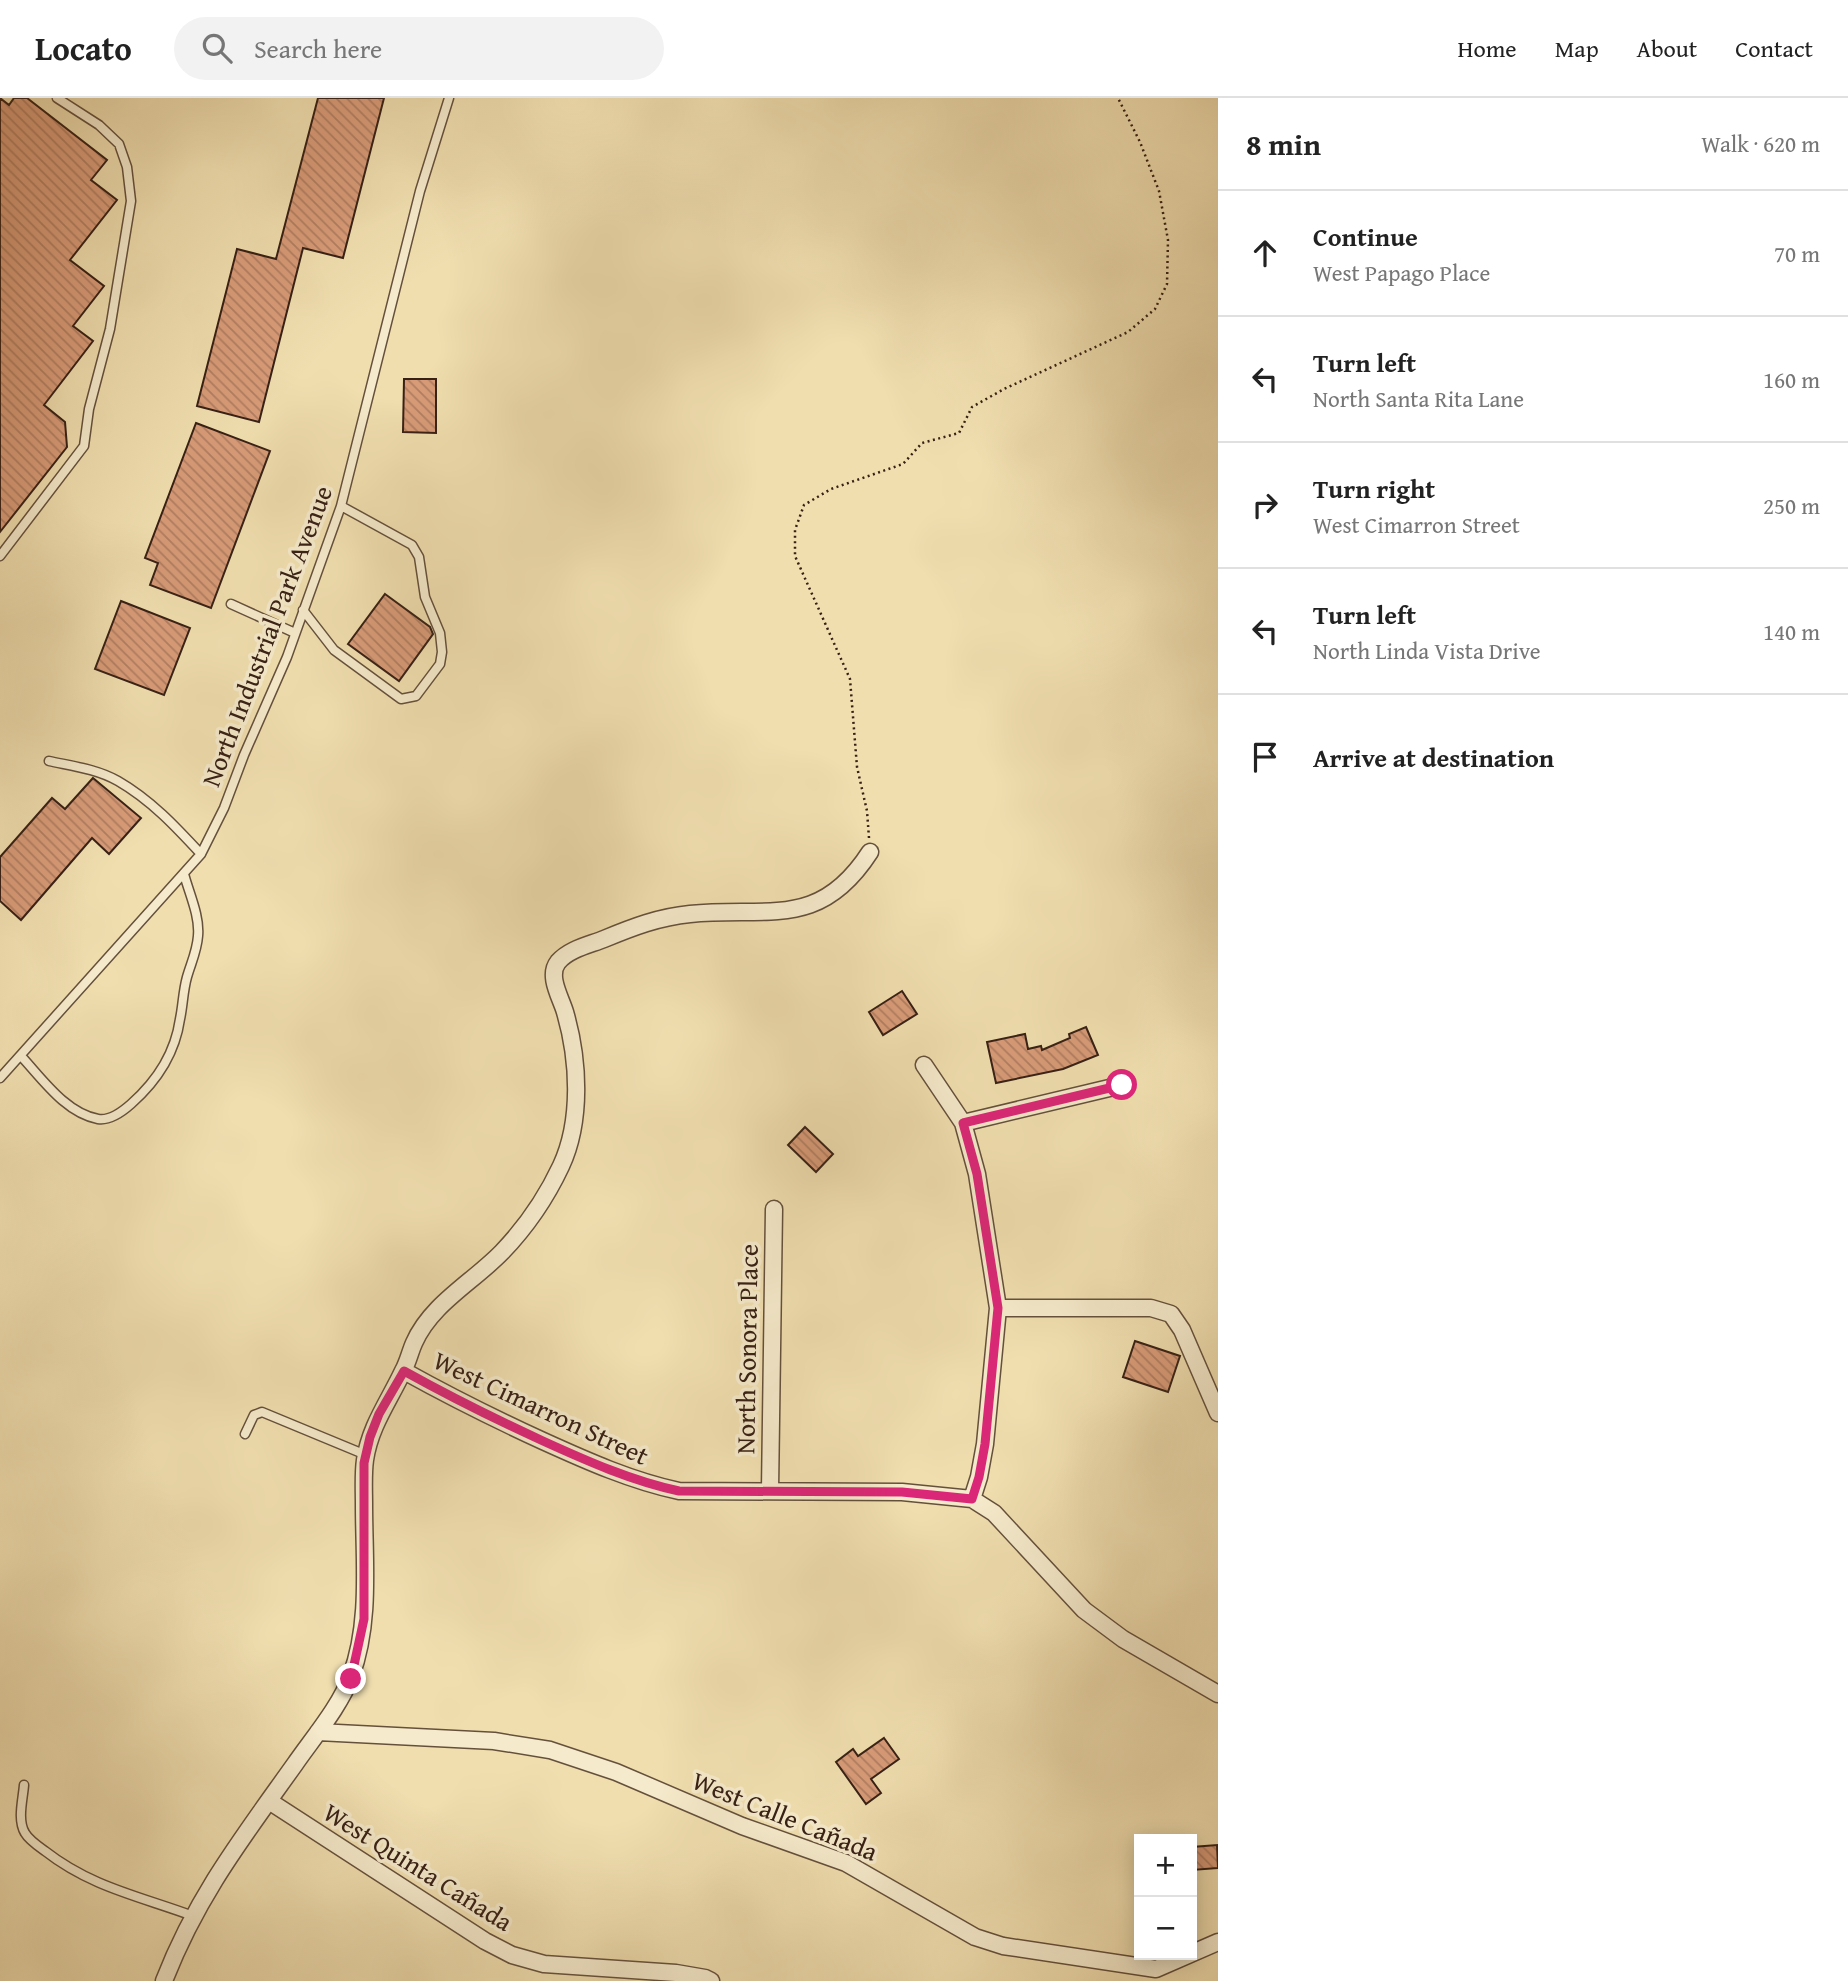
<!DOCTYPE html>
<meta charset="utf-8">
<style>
body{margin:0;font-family:"Gentium Book Plus",serif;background:#f2f2f2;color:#222}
.controls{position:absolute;right:21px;bottom:21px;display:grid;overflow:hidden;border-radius:0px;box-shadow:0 4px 18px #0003}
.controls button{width:63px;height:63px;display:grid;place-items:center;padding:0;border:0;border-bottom:2px solid #e0e0e0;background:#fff;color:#222;font:35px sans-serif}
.stop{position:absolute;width:21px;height:21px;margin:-16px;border:5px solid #db2777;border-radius:50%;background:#fff}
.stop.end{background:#db2777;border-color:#fff;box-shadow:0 2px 7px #0008}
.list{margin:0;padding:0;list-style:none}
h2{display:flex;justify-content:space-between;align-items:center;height:91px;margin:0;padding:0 28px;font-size:30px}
h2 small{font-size:23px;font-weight:400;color:#767676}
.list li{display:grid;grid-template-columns:46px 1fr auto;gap:21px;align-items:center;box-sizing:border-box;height:126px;padding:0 28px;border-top:2px solid #e0e0e0}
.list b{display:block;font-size:26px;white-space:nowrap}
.list p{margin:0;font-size:23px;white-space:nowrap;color:#767676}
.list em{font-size:23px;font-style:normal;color:#767676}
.icon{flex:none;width:38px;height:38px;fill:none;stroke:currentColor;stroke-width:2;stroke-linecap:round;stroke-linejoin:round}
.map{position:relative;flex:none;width:1218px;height:1883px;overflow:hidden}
header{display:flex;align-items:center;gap:42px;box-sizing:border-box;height:98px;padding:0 35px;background:#fff;border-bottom:2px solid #e0e0e0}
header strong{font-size:33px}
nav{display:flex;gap:38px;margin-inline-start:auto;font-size:24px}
.search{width:490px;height:63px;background:#f2f2f2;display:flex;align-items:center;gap:18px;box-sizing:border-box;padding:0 24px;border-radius:38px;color:#767676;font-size:26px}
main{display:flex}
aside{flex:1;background:#fff}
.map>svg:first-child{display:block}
.building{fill:url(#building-back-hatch);stroke:#372015;stroke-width:2}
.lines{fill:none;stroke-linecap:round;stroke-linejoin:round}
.service-casing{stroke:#65503c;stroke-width:11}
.minor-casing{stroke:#65503c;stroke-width:19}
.path{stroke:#372015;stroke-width:2.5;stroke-dasharray:2 3.5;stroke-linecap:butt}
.service{stroke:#f5eacb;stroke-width:8}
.minor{stroke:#f5eacb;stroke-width:16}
.route{stroke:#db2777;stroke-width:9}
.labels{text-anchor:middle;stroke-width:7;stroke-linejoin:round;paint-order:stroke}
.street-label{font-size:26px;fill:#372015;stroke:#f5eacb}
</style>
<header>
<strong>Locato</strong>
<div class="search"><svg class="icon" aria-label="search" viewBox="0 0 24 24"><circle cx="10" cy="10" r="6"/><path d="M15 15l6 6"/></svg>Search here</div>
<nav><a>Home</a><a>Map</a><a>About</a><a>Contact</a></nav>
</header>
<main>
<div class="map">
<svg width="1218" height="1883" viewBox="0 0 1218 1883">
<defs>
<pattern id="building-back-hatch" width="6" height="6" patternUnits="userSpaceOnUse" patternTransform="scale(1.75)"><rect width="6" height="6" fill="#d89b78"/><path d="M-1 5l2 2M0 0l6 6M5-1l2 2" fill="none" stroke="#b07e61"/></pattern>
</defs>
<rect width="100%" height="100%" fill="#f0deaf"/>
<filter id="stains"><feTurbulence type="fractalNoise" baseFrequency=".00286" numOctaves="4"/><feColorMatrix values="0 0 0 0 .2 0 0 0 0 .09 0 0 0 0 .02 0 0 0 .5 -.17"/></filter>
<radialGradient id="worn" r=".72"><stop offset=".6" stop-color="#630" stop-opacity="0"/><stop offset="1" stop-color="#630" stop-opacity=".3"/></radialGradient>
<!-- building -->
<path class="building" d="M0,0l9,7 5,-7h13l80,62 -16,20 26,20 -47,60 34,26 -31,40 20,15 -49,64 21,17 2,25 -67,85z
M318,0h66l-41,160 -40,-10 -44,174 -62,-16 40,-157 39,10z
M404,281h32v54l-33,-1z
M196,325l74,28 -59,157 -61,-23 8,-22 -13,-5z
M385,496l45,33 3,7 -34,47 -51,-37z
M121,503l69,27 -26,67 -69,-26z
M93,680l48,40 -32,36 -17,-16 -71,82 -21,-19v-44l52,-59 13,11z
M902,893l15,23 -34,21 -14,-23z
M1086,929l12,28 -35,14 -67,14 -9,-41 38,-8 3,15 13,-3 1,4 28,-12 -1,-4z
M805,1029l28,27 -17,18 -28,-27z
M1135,1243l45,15 -12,36 -45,-15z
M884,1640l15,21 -28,20 10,14 -15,11 -30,-42 17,-13 5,7z
M1217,1747l1,23 -26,2v-23z"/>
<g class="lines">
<defs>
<path id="service" d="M0,458l84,-110 5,-37 21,-80 21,-128 -4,-34 -8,-23 -20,-19 -42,-27
M231,506l64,29
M303,512l31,40 67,49 15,-3 24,-32 2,-12 -2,-19 -15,-36 -6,-40 -7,-12 -71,-39
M49,663c23,5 48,8 69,20 33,19 58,46 83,73
M21,958c22,24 45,57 77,63 12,2 24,-7 33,-15 26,-23 44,-50 49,-85 3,-14 3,-28 7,-42 4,-14 10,-26 11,-41 2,-20 -9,-43 -14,-62
M0,980l201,-224 23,-46 20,-53 43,-98 54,-151 79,-315 29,-93
M245,1336l9,-19 8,-3 104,43
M24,1687c-1,14 -7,35 1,48 4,7 13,13 20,18 46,36 94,45 148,65"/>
<path id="minor" d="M924,967l39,58 14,51 21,134 -13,136 -6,33 -7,22
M963,1025l159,-38
M998,1210h153l20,6 11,16 36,83
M404,1273c45,25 91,48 139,70 44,20 89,40 136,50l223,1 70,7 22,14 90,97 39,29 95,55
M770,1392l4,-281
M318,1634l176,9 56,9 66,22 126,54 104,37 129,74 28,9 153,23 62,-27
M269,1703l216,140 27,14 32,9 132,9 29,5 6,3
M164,1883c33,-85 79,-144 131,-217 18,-26 46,-59 56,-88 20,-54 13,-115 13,-171 0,-15 -1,-31 1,-45 5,-34 24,-59 38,-89 5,-9 7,-19 11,-28 17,-39 59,-61 88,-91 24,-25 44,-54 59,-86 21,-45 18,-106 4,-154 -4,-14 -18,-36 -7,-50 11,-13 31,-17 46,-23 29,-12 55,-22 86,-25 77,-8 129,17 180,-62"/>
</defs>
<!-- service casing -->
<use href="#service" class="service-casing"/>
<!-- minor casing -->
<use href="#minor" class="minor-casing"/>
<!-- path -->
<path class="path" d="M869,740l-2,-27 -10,-44 -7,-88 -55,-123v-26l9,-25 27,-16 72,-25 19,-21 37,-10 13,-26 32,-18 124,-57 27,-23 12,-25 1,-44 -9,-49 -19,-49 -22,-44"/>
<!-- service -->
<use href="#service" class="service"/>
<!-- minor -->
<use href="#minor" class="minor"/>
</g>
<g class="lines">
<!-- route -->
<path class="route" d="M351,1581l13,-60v-156l6,-26 9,-23 25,-43c45,25 91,48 139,70 44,20 89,40 136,50l223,1 70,7 7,-22 6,-33 13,-136 -21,-134 -14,-51 159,-38"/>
</g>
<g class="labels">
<!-- street labels -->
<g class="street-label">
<text transform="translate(267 538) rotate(-69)" y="9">North Industrial Park Avenue</text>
<text transform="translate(747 1251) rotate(-89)" y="9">North Sonora Place</text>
<text transform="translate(541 1310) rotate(25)" y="9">West Cimarron Street</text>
<text transform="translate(785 1718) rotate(22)" y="9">West Calle Cañada</text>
<text transform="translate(418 1769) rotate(32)" y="9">West Quinta Cañada</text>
</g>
</g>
<rect width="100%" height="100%" filter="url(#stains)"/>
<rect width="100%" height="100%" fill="url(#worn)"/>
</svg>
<div class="controls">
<button>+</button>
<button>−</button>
</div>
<div class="stop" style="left:1122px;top:987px"></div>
<div class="stop end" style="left:351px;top:1581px"></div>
</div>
<aside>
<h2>8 min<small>Walk · 620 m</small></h2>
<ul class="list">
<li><svg class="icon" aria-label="ahead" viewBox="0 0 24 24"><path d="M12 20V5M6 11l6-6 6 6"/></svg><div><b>Continue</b><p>West Papago Place</p></div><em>70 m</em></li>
<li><svg class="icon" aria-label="left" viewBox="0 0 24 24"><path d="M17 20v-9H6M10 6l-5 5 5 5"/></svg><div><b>Turn left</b><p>North Santa Rita Lane</p></div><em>160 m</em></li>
<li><svg class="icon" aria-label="right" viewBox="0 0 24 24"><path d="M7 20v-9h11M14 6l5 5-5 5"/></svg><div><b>Turn right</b><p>West Cimarron Street</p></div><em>250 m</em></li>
<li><svg class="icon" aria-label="left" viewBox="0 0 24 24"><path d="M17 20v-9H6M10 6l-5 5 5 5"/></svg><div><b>Turn left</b><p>North Linda Vista Drive</p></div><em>140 m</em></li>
<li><svg class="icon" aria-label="arrive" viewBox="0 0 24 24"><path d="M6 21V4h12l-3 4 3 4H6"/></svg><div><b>Arrive at destination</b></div></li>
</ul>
</aside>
</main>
